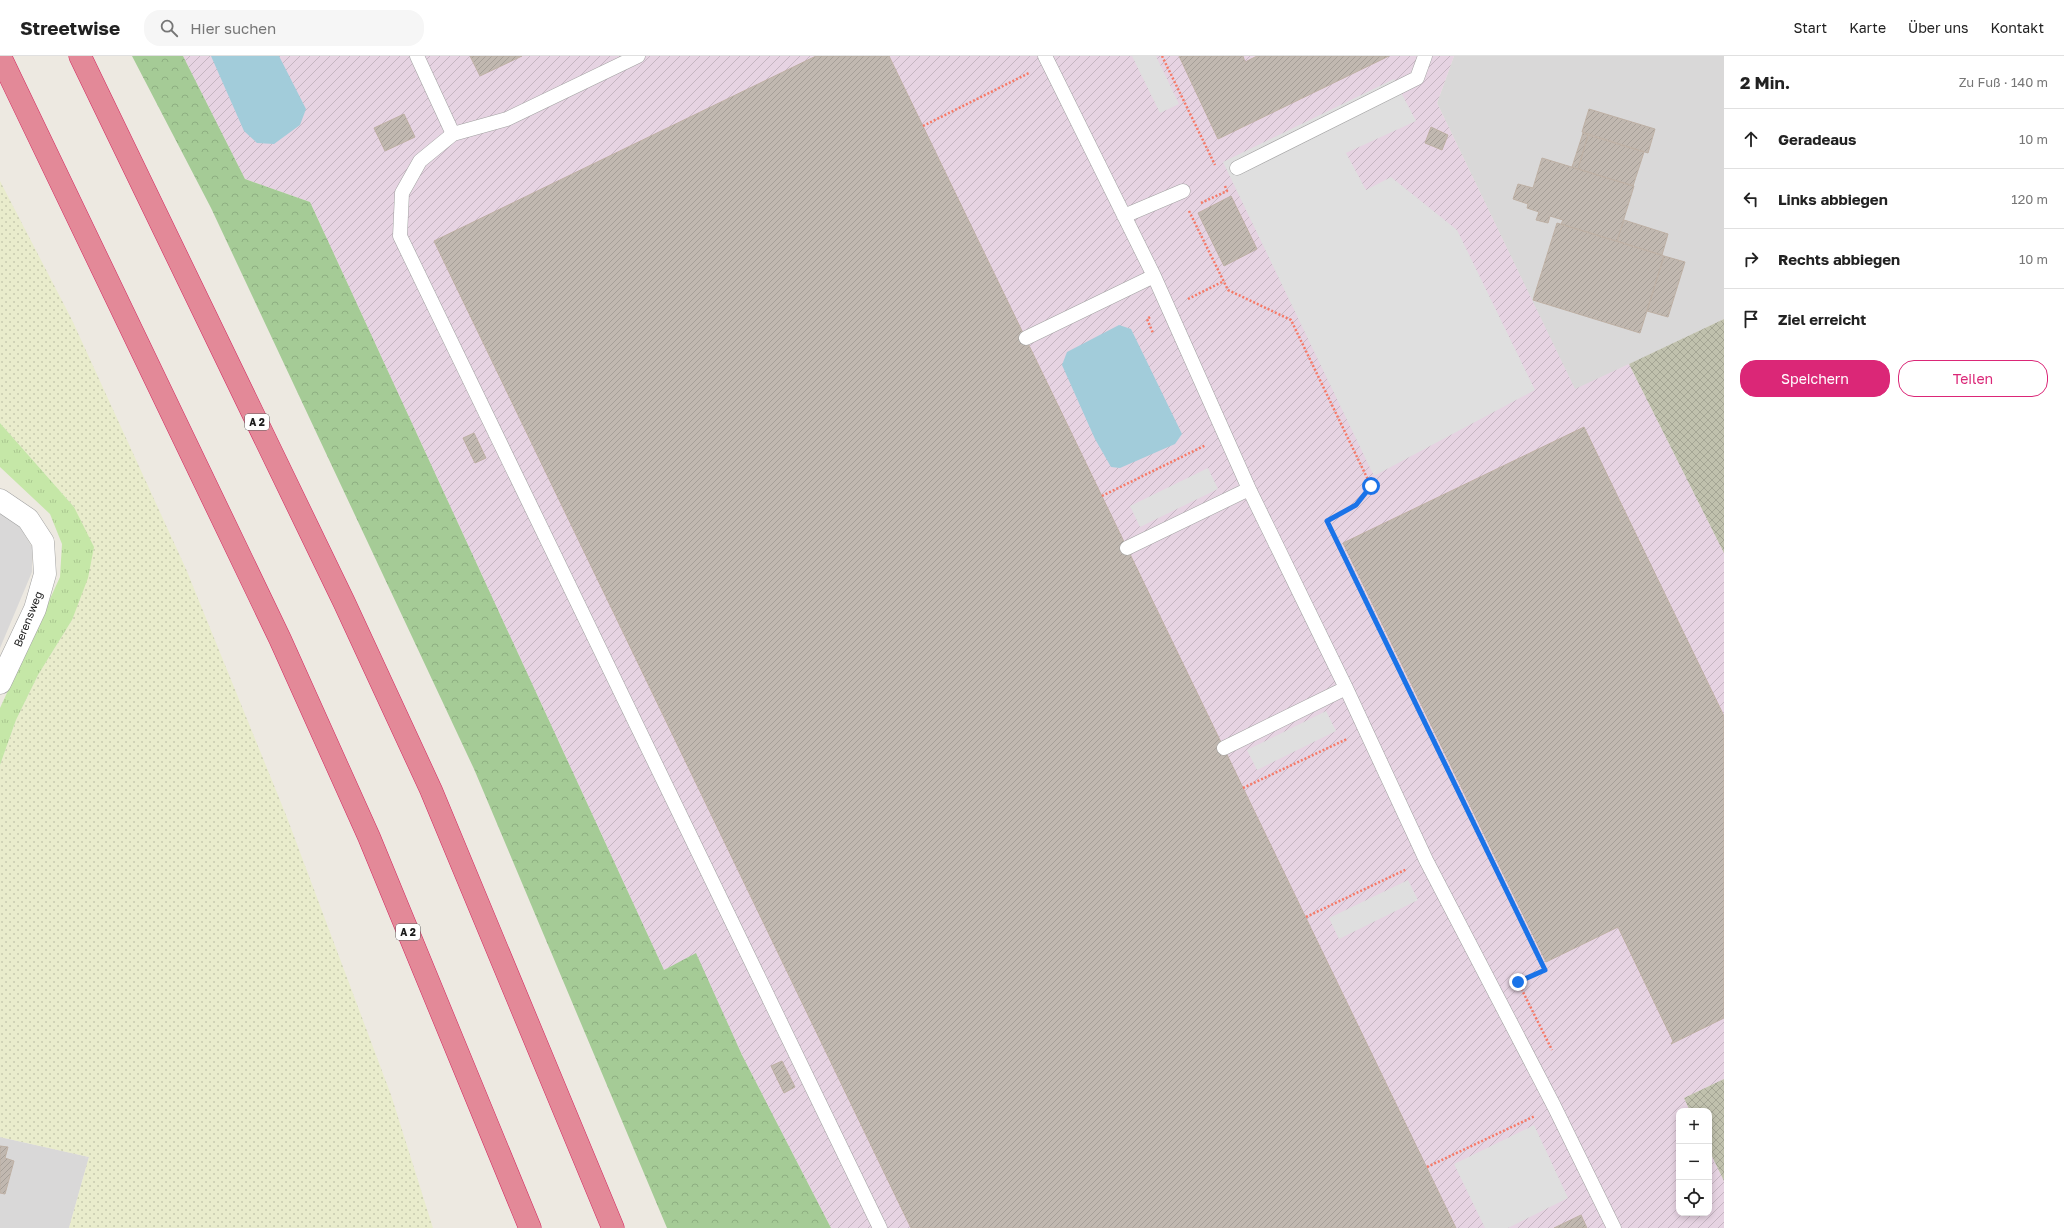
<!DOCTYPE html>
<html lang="de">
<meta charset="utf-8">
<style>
body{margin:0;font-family:"Golos Text",sans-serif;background:#f6f6f6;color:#222}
.controls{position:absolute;right:12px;bottom:12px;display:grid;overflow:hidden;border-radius:8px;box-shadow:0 2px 6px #0003}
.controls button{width:36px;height:36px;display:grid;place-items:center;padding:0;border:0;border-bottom:1px solid #e0e0e0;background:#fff;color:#222;font:20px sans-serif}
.stop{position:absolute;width:12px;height:12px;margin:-9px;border:3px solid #1a73e8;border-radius:50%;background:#fff}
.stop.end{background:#1a73e8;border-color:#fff;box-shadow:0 1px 4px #0008}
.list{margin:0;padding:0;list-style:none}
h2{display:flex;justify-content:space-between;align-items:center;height:52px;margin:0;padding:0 16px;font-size:17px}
h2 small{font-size:13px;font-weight:400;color:#767676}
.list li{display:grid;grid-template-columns:26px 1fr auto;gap:12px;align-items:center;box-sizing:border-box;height:60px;padding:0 16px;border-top:1px solid #e0e0e0}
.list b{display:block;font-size:15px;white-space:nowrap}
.list em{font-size:13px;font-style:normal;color:#767676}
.actions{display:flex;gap:8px;padding:12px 16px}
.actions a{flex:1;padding:9px 0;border:1px solid #db2777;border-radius:16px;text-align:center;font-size:14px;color:#db2777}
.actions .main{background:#db2777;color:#fff}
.icon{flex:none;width:22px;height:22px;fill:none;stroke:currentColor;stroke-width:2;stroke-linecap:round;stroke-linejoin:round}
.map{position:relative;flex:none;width:1724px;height:1172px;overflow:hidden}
header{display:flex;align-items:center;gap:24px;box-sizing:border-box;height:56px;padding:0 20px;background:#fff;border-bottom:1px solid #e0e0e0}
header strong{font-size:19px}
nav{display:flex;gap:22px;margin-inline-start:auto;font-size:14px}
.search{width:280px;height:36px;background:#f6f6f6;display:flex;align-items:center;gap:10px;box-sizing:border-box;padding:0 14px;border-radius:16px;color:#767676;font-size:15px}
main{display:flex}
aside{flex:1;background:#fff}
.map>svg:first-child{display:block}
.residential{fill:#d9d8d8}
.industrial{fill:url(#industrial-furrows)}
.construction{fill:url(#construction-cross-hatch)}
.farmland{fill:url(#farmland-dots)}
.grass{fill:url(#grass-tufts)}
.forest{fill:url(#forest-crowns)}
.parking{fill:#dfdfdf}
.water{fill:#a2ccda}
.building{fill:url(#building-hatch);stroke:#beb0a4}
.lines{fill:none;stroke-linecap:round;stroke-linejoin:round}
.service-casing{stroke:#a2a2a2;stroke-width:15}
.minor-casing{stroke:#a2a2a2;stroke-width:23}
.motorway-casing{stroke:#d1275e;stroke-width:23}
.path{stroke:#f67a68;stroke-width:2.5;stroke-dasharray:2 2;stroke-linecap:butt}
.service{stroke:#fff;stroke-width:14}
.minor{stroke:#fff;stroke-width:22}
.motorway{stroke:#e38998;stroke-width:22}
.route{stroke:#1a73e8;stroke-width:5}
.labels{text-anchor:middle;stroke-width:3.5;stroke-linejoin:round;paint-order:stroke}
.shield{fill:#fff;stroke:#5f5f5f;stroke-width:1}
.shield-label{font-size:10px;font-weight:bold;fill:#1b1b1b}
.street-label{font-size:11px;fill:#1b1b1b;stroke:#fff}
</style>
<header>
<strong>Streetwise</strong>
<div class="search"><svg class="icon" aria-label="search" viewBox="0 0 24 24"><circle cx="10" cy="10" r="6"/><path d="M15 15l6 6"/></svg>Hier suchen</div>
<nav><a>Start</a><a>Karte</a><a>Über uns</a><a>Kontakt</a></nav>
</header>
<main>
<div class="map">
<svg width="1724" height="1172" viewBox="0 0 1724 1172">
<defs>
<pattern id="industrial-furrows" width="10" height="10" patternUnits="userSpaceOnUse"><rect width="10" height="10" fill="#e6d3e2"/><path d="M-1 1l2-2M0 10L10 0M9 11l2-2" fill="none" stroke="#c5b5c1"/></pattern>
<pattern id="construction-cross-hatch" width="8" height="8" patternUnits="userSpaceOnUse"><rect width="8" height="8" fill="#c0c1ad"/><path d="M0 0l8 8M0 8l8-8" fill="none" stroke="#a4a594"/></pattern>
<pattern id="farmland-dots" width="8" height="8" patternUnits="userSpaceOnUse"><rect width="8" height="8" fill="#e9eccc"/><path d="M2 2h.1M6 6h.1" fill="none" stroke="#c7caaf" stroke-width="1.8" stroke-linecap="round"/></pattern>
<pattern id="grass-tufts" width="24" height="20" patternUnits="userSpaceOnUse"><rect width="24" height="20" fill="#c5e7a7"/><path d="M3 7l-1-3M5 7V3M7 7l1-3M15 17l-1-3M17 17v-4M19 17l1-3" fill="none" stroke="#a9c68f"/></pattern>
<pattern id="forest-crowns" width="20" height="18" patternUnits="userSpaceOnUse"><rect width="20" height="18" fill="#a5cb96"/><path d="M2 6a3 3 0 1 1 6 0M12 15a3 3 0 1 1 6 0" fill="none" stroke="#8dae81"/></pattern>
<pattern id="building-hatch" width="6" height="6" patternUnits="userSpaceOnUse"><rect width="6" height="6" fill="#c1b8b0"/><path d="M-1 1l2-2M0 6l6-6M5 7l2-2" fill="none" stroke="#a59e97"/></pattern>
</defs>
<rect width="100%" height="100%" fill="#ede9e1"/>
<!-- residential -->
<path class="residential" d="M1454,0h270v263l-149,71 -138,-287z
M0,456l20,15 12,20v25l-32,76z
M0,1081l89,20 -20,71h-69z"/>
<!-- industrial -->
<path class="industrial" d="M183,0h1271l-17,47 138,286 54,-25 95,189v526l-40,19 6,13h-11v102h30v-63l15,31v47h-893l-89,-173 -46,-101 -32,16 -354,-768 -65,-23z"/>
<!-- construction -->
<path class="construction" d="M1724,263v234l-95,-189z
M1724,1023v102l-15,-31v-39h-19l-6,-13z"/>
<!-- farmland -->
<path class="farmland" d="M0,125l72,139 114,249 100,246 105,280 42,133h-364l20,-71 -89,-20v-372l16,-45 22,-45 34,-55 2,-113 -74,-84z"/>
<!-- grass -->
<path class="grass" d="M0,367l74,84 20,40 -6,31 -16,42 -34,55 -22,45 -16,45v-57l60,-131 2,-33 -12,-30 -50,-47z"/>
<!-- forest -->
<path class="forest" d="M132,0h51l62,123 65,23 354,768 32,-17 46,102 89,173h-164l-193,-459 -263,-561z"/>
<!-- parking -->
<path class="parking" d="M1132,0h24l23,48 -19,9z
M1394,23l22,42 -70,32 20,37 25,-13 66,53 78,160 -161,86 -151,-314z
M1208,412l10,21 -78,38 -10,-21z
M1326,655l10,20 -79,39 -10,-20z
M1408,824l10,20 -79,39 -10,-21z
M1534,1069l34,73 -60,30h-23l-31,-64z"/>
<!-- water -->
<path class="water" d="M211,0h68l27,53 -6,16 -26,19 -17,-1 -13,-12z
M1119,269l12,4 51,105 -7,10 -55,24 -9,-1 -16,-28 -33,-74 5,-13z"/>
<!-- building -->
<path class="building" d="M470,0h52l-42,20z
M816,0h73l567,1172h-545l-477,-987z
M1179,0h64l2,6 12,-6h132l-171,83z
M1589,53l66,20 -7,24 -66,-21z
M404,58l11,23 -30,14 -11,-23z
M1431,71l17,8 -6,15 -17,-7z
M1583,77l5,2 -10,34 -6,-2z
M1588,79l56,17 -11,34 -55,-17z
M1542,102l92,28 -17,55 -56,-17 2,-4 -13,-4 -2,7 -12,-3 3,-8 -12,-4 1,-4 -15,-5 5,-15 15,4z
M1231,140l26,53 -33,17 -26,-53z
M1624,164l44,14 -6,21 -45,-14z
M1557,167l107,33 -24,77 -107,-33z
M1664,200l21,6 -17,55 -21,-6z
M1584,371l140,289v302l-53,26 2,-3 -55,-114 -72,35 -203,-419z
M474,377l12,25 -11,5 -12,-25z
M782,1005l13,26 -11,6 -13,-27z
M0,1090l8,1 -3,11 9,3 -9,33 -5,-1z
M1581,1159l6,13h-33z"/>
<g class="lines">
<defs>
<path id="service" d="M417,0l36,78
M638,0l-131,63 -54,15 -33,27 -18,32 -2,43 480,992
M1045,0l109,220 95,213 97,199 80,172 128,246 60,122
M1237,112l180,-90 8,-22
M1124,160l59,-25
M1026,282l128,-62
M1127,492l122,-59
M1224,692l122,-60"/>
<path id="minor" d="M0,444l28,19 15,23 2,32 -10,35 -35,74"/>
<path id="motorway" d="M0,0l280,583 89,198 161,391
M80,0l264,546 87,188 182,438"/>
</defs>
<!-- service casing -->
<use href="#service" class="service-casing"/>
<!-- minor casing -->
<use href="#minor" class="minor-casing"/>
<!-- motorway casing -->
<use href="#motorway" class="motorway-casing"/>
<!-- path -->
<path class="path" d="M1162,0l53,109
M923,70l106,-53
M1201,147l26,-12 -2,-5
M1189,155l39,79 63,30 80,166 -14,19 -30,16 218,449 -27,12 34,68
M1188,243l36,-18
M1150,261l-3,2 6,14
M1102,440l104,-51
M1243,732l104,-49
M1306,861l101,-48
M1427,1111l108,-51"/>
<!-- service -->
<use href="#service" class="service"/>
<!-- minor -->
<use href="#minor" class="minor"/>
<!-- motorway -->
<use href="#motorway" class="motorway"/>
</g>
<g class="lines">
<!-- route -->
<path class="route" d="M1371,430l-15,19 -29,16 218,449 -27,12"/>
</g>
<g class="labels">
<!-- shield labels -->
<g class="shield">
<rect x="245" y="358" width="24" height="16" rx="3"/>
<rect x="396" y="868" width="24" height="16" rx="3"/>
</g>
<g class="shield-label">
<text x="257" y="370">A 2</text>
<text x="408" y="880">A 2</text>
</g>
<!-- street labels -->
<g class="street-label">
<text transform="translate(28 563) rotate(-68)" y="4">Berensweg</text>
</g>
</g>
</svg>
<div class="controls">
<button>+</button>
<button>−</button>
<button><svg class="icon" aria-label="locate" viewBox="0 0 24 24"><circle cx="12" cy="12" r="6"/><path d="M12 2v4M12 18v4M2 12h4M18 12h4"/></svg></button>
</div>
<div class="stop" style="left:1371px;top:430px"></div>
<div class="stop end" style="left:1518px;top:926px"></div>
</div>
<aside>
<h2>2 Min.<small>Zu Fuß · 140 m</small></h2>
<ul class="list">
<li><svg class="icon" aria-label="ahead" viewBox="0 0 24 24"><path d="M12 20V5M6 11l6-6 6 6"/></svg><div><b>Geradeaus</b></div><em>10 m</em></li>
<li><svg class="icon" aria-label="left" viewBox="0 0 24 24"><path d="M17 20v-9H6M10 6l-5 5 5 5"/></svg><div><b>Links abbiegen</b></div><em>120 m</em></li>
<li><svg class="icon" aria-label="right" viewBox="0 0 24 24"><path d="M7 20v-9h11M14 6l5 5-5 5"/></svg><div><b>Rechts abbiegen</b></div><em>10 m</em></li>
<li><svg class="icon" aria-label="arrive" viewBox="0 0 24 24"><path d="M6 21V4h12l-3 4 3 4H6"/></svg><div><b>Ziel erreicht</b></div></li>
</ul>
<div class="actions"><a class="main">Speichern</a><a>Teilen</a></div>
</aside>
</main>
